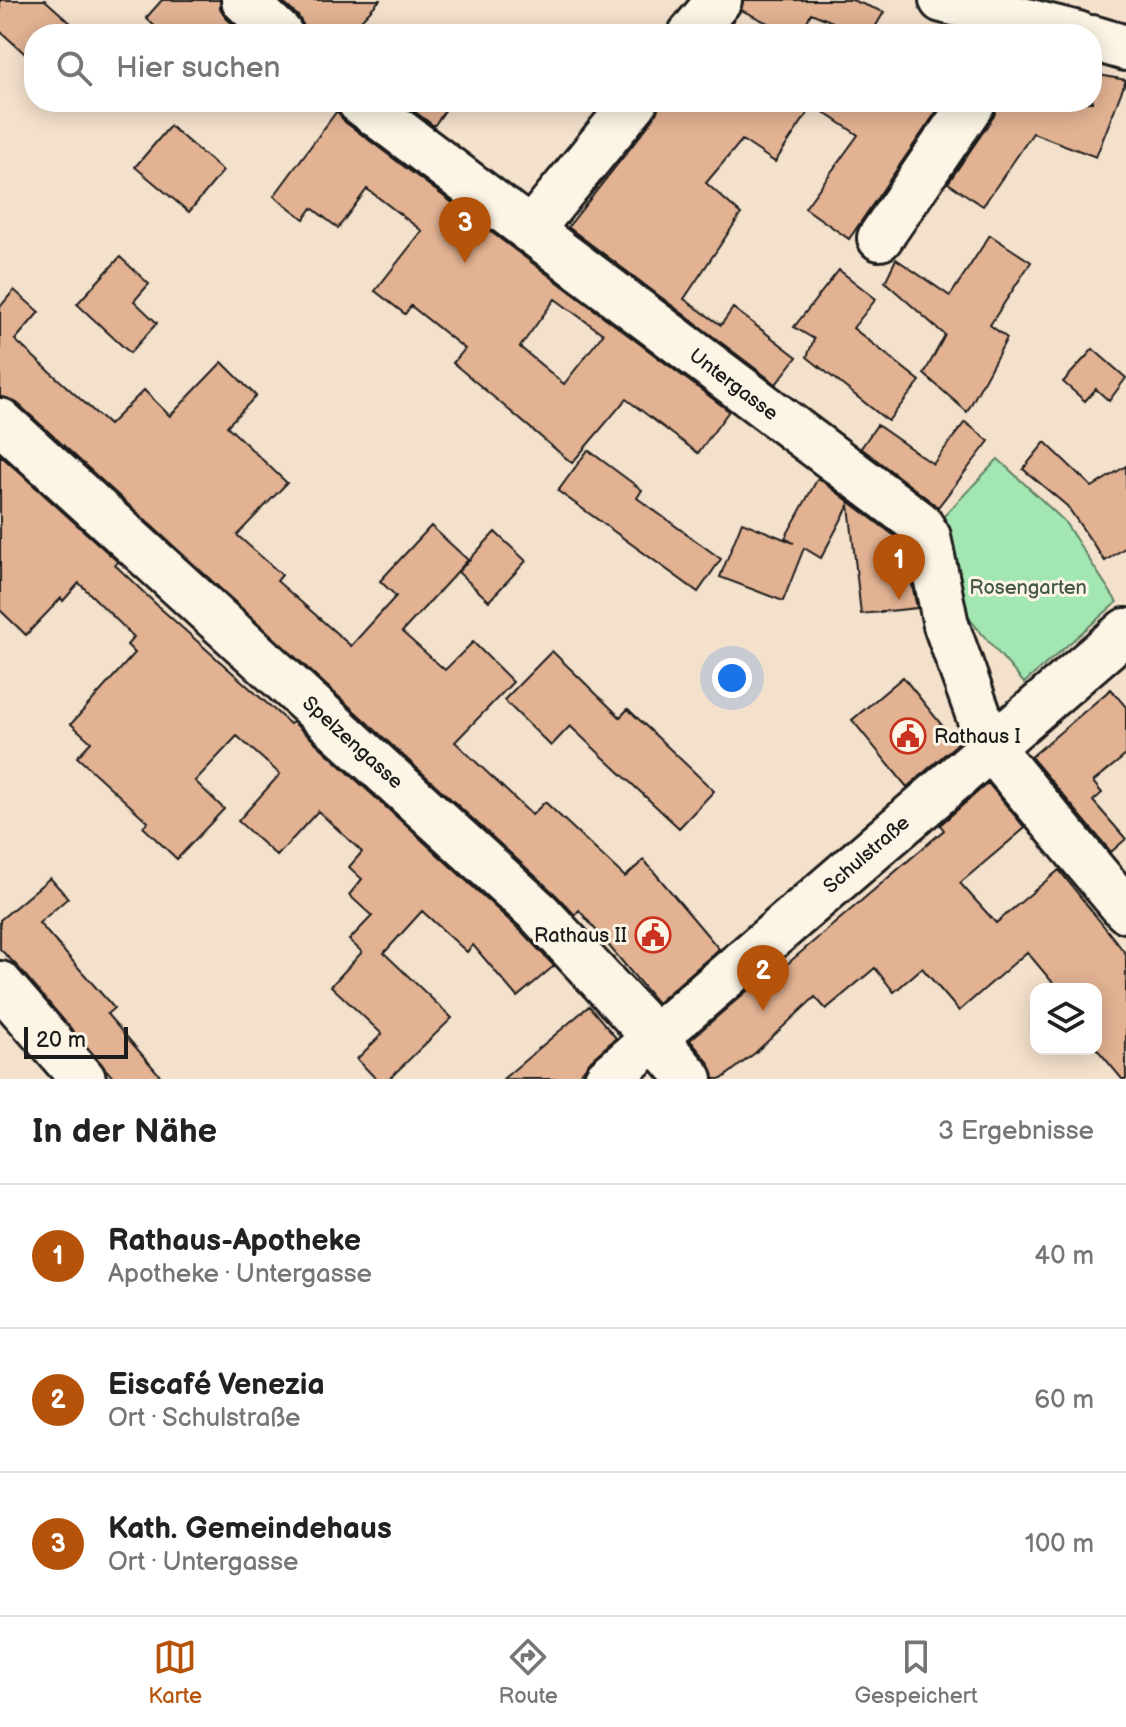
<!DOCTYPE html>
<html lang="de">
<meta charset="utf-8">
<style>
body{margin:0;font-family:"Balsamiq Sans",sans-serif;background:#f2f2f2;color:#222}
.controls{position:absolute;right:24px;bottom:24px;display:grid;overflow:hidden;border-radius:16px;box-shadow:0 4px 20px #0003}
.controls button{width:72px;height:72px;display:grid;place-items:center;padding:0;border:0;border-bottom:2px solid #e0e0e0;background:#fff;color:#222;font:40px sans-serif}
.scale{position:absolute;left:24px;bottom:20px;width:104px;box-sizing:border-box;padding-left:8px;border:4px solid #1c1c1c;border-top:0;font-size:22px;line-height:28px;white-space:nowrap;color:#1c1c1c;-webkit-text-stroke:6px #fcf5e5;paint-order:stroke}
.you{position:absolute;left:732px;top:678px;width:28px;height:28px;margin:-20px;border:6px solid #fff;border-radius:50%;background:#1a73e8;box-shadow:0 0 0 12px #1a73e833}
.badge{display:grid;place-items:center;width:52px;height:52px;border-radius:50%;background:#b45309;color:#fff;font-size:26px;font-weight:700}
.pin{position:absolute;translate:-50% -66px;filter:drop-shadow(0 2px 4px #0008)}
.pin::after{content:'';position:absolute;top:42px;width:28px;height:24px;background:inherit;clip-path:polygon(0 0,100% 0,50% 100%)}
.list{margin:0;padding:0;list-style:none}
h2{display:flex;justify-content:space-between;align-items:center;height:104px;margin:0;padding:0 32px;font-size:34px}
h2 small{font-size:26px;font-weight:400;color:#767676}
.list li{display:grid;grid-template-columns:52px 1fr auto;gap:24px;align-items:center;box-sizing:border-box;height:144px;padding:0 32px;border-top:2px solid #e0e0e0}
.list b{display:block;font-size:30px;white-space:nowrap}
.list p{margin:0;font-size:26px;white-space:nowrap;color:#767676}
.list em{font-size:26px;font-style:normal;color:#767676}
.icon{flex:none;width:44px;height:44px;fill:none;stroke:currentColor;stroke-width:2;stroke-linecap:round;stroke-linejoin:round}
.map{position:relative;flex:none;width:1126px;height:1079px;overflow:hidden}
.search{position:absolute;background:#fff;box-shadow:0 4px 20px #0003;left:24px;right:24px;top:24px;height:88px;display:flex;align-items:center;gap:20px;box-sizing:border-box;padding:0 28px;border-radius:32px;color:#767676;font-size:30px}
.sheet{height:536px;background:#fff}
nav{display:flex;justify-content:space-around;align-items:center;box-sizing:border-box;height:112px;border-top:2px solid #e0e0e0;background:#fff;font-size:22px;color:#767676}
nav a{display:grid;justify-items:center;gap:4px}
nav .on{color:#b45309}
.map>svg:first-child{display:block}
.green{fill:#a2e6b1;stroke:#5f8166;stroke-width:2}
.building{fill:#e2b293;stroke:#1c1c1c;stroke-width:2;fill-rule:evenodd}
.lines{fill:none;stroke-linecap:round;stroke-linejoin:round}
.minor-casing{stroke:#1c1c1c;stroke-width:50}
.minor{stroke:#fcf5e5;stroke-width:44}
.labels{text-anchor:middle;stroke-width:6;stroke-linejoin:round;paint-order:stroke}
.street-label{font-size:20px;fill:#1c1c1c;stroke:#fcf5e5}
.park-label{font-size:20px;fill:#445949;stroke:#fcf5e5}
.poi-label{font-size:20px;fill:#1c1c1c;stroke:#fcf5e5;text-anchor:start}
</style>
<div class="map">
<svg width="1126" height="1079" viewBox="0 0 1126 1079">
<rect width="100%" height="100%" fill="#f4e1cc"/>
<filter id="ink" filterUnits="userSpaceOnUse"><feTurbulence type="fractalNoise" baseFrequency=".0125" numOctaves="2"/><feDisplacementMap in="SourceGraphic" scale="16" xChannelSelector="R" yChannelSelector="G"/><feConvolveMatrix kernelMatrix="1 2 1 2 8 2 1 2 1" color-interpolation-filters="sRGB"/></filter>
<g filter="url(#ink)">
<!-- green -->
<path class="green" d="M998,459l66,62 53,81 -93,81 -53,-62 -21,-49 -7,-55z"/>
<!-- building -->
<path class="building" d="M0,0h45l38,34h-49v28l-34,-31z
M162,0h58v8l6,10 18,16h-81l-17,-16z
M280,0h100l-32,34h-44v-8l-6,-10z
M743,0h109l32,12 -13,22h-9l-51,-21 -10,21h-11l-49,-24z
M1094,74l32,6 -30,77 -63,-24 -50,73 -35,-23 46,-67 4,-14h94z
M402,102h49l-17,24z
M659,102h284l-94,137 -44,-31 53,-73 -45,-30 -38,57 -33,-22 -36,43 35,31 -57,85 37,26 12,-17 64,49 -21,27 -208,-157 86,-109z
M337,111l8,11 384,289 -31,42 -72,-54 -54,64 -119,-100 12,-14 -54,-43 -6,8 -30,-23 47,-60 -55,-42 -29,39 -26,-20 -8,11 -30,-23zM555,299l48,35 -39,50 -44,-37z
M170,126l53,45 -34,41 -54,-45z
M990,235l41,27 -41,63 17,13 -40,74 -43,-38 21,-39 -60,-53 11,-23 54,37z
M120,257l29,27 -15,17 23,22 -27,30 -53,-49z
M839,270l37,29 -23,29 67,53 -32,40 -81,-64 7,-18 -20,-12z
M14,290l25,22 -24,28 94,85 35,-35 26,26 52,-54 34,34 -29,30 60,57 -50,52 45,40 -5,6 74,65 45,-50 -16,-15 51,-55 37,34 -66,72 43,38 28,-28 40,40 -58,60 77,73 13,-13 80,75 19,-17 75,89 -62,54 -78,-93 -4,5 -19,-20 -539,-492 -17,-6v-90z
M1093,349l33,29 -17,23 -13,-12 -11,12 -22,-19z
M965,422l24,19 -51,66 -77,-59 16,-23 56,39z
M1045,442l47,45 34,-21v81l-21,14 -38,-55 -44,-37z
M588,450l54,40 -5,8 84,61 -23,33 -140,-101z
M0,455l118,107 -3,3 45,43 130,116 3,-2 228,209 33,35 -37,31 -44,-52 -6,7 -45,-41 -38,42 68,65 -63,61h-13l-19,-20 25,-25 -51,-48 31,-34 -13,-12 23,-24 -23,-21 13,-16 -13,-12 13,-15 -44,-41 -41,45 -39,-35 42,-47 -43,-38 -42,45 29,28 -47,50 -34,-32 5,-5 -71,-65 14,-15 -20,-18 64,-71 -8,-8 7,-8 -55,-54 -16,18 -2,-3 -35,37 -26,-25z
M818,478l82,62 4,7 13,61 -56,6 -12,-109 -28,53 -17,-10 -21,53 -63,-24 22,-55 52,21 -9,-5z
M495,532l31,29 -37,40 -31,-29z
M552,651l68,66 8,-8 86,82 -35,37 -109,-102 -19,20 -47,-46z
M903,677l54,67 -50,43 -55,-67z
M1111,689l15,18v48l-33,27 9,11 -9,8 33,38 -15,13 -80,-95z
M988,783l37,45 -65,55 36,40 63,-53 67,84v125h-4l-26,-31v-59h-38l-31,-37 -68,59 -37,-43 -28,24 -19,-24 -49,41 -11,-12 -60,56 -33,26h-8l-5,-16 -19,-23 78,-67 4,4 172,-147 -4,-5z
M50,878l18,20 -29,25 75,85 -7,6 56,65h-49l-95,-111 -19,-19v-29z
M589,1006l27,32 -25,22 -15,19h-73z"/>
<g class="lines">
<defs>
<path id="minor" d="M244,0l36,34
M942,0l136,34
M691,34l28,-34
M1092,38l34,10
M360,102l559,421 9,14 18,88 44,122 136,163
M530,231l105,-129
M880,238l93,-136
M0,421l539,492 116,125 35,41
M0,984l83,95
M607,1079l519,-448"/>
</defs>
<!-- minor casing -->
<use href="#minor" class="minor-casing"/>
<!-- minor -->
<use href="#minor" class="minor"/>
</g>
</g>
<!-- icons -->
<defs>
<symbol id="civic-ring" viewBox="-11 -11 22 22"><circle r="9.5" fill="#fcf5e5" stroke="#c8321e" stroke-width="1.5"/><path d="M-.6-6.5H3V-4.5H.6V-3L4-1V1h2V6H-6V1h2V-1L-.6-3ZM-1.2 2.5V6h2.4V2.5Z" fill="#c8321e"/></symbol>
</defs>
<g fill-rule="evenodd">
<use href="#civic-ring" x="888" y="716" width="40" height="40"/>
<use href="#civic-ring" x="633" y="915" width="40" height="40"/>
</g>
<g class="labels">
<!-- street labels -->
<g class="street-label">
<text transform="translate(734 384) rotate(37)" y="7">Untergasse</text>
<text transform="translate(353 742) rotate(42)" y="7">Spelzengasse</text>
<text transform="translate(866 854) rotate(-41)" y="7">Schulstraße</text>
</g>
<!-- park labels -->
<g class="park-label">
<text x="1028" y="594">Rosengarten</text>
</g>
<!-- poi labels -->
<g class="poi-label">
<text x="934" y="743">Rathaus I</text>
<text x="627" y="942" text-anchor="end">Rathaus II</text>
</g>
</g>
</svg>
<div class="controls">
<button><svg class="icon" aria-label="layers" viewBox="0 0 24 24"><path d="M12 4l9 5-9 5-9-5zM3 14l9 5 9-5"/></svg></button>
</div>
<div class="scale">20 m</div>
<div class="you"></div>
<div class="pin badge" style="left:899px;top:600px">1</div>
<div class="pin badge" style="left:763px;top:1011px">2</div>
<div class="pin badge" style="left:465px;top:263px">3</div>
<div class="search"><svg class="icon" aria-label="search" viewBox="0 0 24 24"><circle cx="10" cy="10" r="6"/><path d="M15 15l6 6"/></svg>Hier suchen</div>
</div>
<section class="sheet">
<h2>In der Nähe<small>3 Ergebnisse</small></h2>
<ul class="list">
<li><span class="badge">1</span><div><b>Rathaus-Apotheke</b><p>Apotheke · Untergasse</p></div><em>40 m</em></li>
<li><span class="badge">2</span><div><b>Eiscafé Venezia</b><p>Ort · Schulstraße</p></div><em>60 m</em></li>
<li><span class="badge">3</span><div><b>Kath. Gemeindehaus</b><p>Ort · Untergasse</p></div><em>100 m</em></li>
</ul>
</section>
<nav>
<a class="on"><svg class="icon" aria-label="map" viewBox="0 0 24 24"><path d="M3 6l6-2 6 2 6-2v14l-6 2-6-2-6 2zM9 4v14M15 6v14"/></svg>Karte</a>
<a><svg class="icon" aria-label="directions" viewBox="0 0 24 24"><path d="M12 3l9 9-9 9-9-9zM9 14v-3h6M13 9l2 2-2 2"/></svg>Route</a>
<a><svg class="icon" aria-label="saved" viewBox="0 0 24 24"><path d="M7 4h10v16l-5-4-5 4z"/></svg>Gespeichert</a>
</nav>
